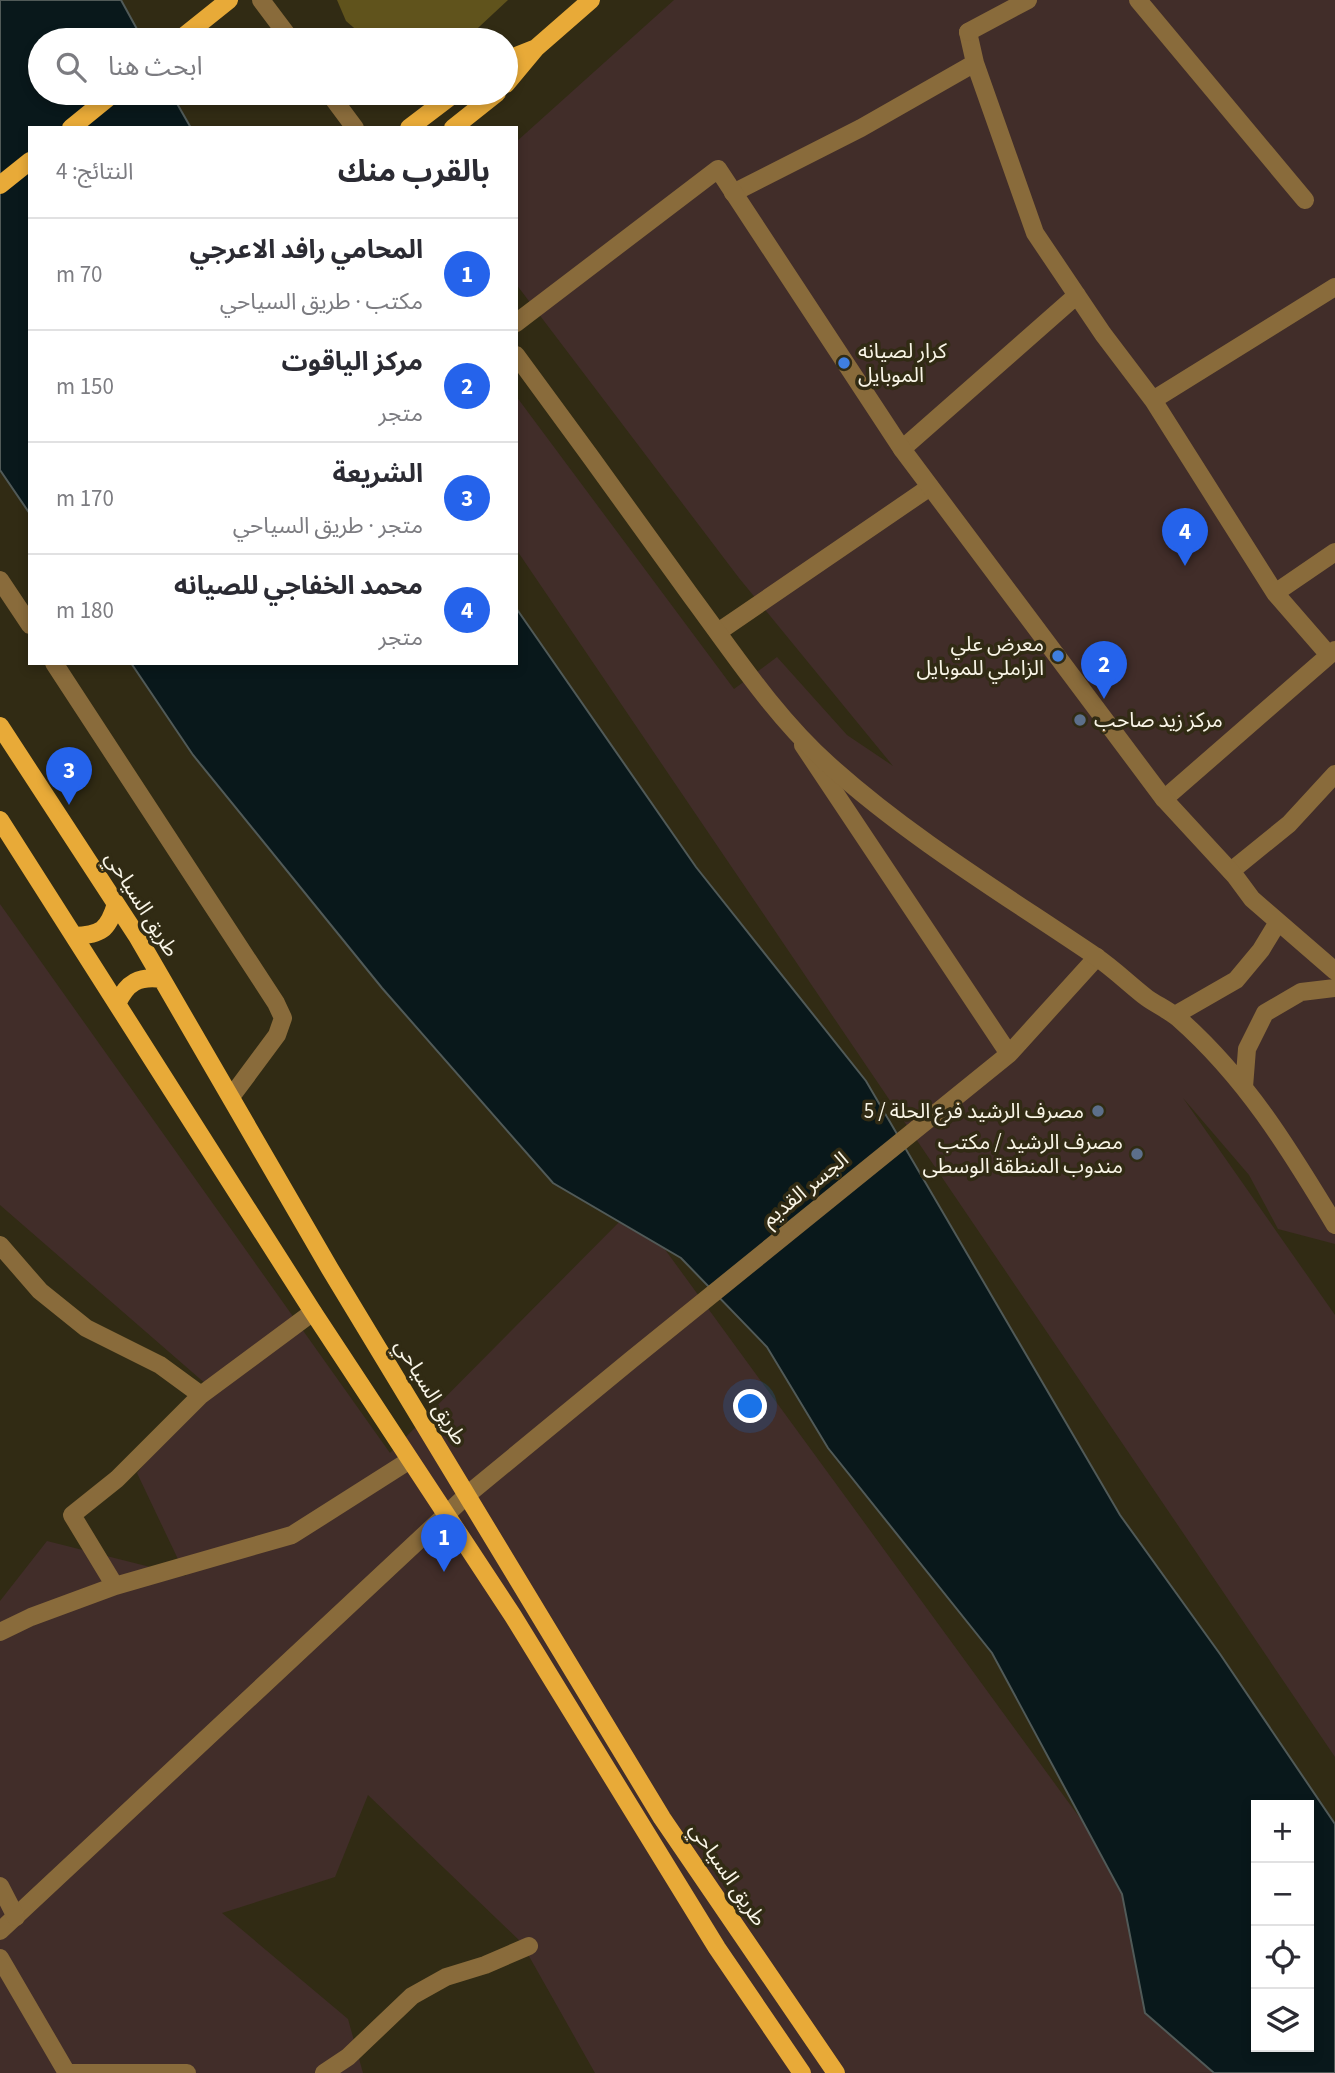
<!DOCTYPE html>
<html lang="ar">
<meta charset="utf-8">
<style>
body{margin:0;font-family:"Source Sans 3","Noto Sans Arabic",sans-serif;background:#f2f2f3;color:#2b2b33;direction:rtl}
.controls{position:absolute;right:21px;bottom:21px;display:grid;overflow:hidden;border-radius:0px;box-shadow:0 4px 10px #0003}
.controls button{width:63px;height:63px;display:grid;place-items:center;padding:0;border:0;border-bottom:2px solid #e1e1e2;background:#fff;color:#2b2b33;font:35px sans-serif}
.you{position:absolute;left:751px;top:1407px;width:24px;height:24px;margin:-18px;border:5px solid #fff;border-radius:50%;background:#1a73e8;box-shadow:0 0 0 10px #1a73e833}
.badge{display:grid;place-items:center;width:46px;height:46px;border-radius:50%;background:#2563eb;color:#fff;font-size:23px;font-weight:700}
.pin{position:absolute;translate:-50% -58px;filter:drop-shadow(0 2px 4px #0008)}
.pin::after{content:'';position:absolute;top:37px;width:24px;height:21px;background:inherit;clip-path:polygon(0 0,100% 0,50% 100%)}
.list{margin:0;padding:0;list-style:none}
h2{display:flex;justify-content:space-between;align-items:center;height:91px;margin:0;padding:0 28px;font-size:30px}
h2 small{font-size:23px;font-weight:400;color:#7c7c81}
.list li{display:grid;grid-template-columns:46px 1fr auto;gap:21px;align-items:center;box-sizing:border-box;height:112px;padding:0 28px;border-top:2px solid #e1e1e2}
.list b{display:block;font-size:26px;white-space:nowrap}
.list p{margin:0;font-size:23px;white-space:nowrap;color:#7c7c81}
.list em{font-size:23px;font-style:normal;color:#7c7c81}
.icon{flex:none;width:38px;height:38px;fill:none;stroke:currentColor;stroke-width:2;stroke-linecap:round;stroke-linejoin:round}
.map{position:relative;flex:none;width:1335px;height:2073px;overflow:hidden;direction:ltr}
.search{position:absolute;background:#fff;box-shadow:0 4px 10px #0003;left:28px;top:28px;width:490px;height:77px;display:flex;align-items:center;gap:18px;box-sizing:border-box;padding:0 24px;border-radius:38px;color:#7c7c81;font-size:26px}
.panel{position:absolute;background:#fff;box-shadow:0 4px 10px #0003;left:28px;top:126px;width:490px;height:539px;border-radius:0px;direction:rtl}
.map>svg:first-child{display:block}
.commercial{fill:#412d29}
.green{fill:#60531c}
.water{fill:#09181b;stroke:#515a58;stroke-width:2;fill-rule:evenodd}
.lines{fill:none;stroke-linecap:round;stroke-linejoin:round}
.service{stroke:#896b3b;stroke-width:18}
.pedestrian{stroke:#896b3b;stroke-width:18}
.minor{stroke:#896b3b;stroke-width:18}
.tertiary{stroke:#896b3b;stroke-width:18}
.primary{stroke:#e8aa38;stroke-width:18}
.shop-dot{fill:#3f7fe0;stroke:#312b14;stroke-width:2.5}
.service-dot{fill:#5c6f8a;stroke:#312b14;stroke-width:2.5}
.labels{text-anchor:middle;stroke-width:7;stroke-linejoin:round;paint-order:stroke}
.poi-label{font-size:21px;fill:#f9f5e7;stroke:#312b14;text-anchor:end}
.street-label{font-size:21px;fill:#f9f5e7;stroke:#312b14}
</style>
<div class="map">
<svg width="1335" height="2073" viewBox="0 0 1335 2073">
<rect width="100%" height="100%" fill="#312b14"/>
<!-- commercial -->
<path class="commercial" d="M674,0h661v1244l-57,-15 -29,-54 -66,-77 152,217v442l-819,-1208v-153l218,293 43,-32 70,78 46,31 -154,-188 -223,-294v-142z
M0,904l390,549 244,-246 632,866h-671l-74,-131 -153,-147 -33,82 -113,36 126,106 15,54h-363v-472l47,-60 139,35 -49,-103 70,-88 -207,-180z"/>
<!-- green -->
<path class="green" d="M337,0h171l-43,40h-97l-22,-19z"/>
<!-- water -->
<path class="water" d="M0,0h121l22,40h-103v53h131l20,35h-161v386l-30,-44z
M516,608l180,259 170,214 254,434 100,139 115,170v249h-121l-69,-60 -23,-119 -130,-241 -164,-205 -61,-101 -86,-89 -128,-75 -171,-195 -189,-233 -62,-92h385zM1256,1805h53v242h-53z"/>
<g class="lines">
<!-- service -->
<path class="service" d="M0,580l30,45
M54,663l222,340 7,15 -6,17 -46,62"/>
<!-- pedestrian -->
<path class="pedestrian" d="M968,32l7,31 60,170 68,101 50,66 122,193 54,62
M733,193l128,-65 114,-65
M1153,400l182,-113
M902,449l175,-154
M1275,593l60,-41
M718,632l212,-145
M803,745l206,309
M1164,799l171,-149
M1231,871l58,-47 46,-50
M0,1931l467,-436 164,-135 378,-306 88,-97"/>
<!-- minor -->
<path class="minor" d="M1138,0l167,200
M968,32l60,-32
M0,1245l40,46 46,37 74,37 41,30
M115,1586l-43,-71 45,-36 84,-84 112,-83
M0,1632l31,-15 84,-31 177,-51 118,-75
M0,1886l16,31
M0,1958l67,115
M69,2073h118
M324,2073l24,-16 64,-61 34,-19 39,-12 44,-19"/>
<!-- tertiary -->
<path class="tertiary" d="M261,0l30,40
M329,93l26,35
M516,323l202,-154 184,280 262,350 71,77 17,23 83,72
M516,355c59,80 117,160 175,241 43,58 84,121 138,169 81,73 176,130 266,191 19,13 34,28 52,42 10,7 21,12 31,20 68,60 110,129 157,207
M1175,1015l61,-35 25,-30 17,-28
M1244,1087l3,-38 18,-36 36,-21 34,-4"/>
<!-- primary -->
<path class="primary" d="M179,40l50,-40
M506,60l30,-12
M506,84l30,-36 55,-48
M71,128l43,-35
M409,128l46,-35
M453,128l44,-35
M0,185l30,-24
M0,726l137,210 193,333 332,549 174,255
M0,820l313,492 200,304 204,332 85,125
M74,936c27,-1 34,-6 42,-32
M117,1004c10,-22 22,-28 45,-25"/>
</g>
<!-- markers -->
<g class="shop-dot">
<circle cx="844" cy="363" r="7"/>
<circle cx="1058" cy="656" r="7"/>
</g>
<g class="service-dot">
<circle cx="1080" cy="720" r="7"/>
<circle cx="1098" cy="1111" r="7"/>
<circle cx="1137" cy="1154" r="7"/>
</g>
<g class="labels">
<!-- poi labels -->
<g class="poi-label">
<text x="858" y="358" text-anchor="start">كرار لصيانه<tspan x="858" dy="24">الموبايل</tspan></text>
<text x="1044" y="651">معرض علي<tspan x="1044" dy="24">الزاملي للموبايل</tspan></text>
<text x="1094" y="727" text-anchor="start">مركز زيد صاحب</text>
<text x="1084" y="1118">مصرف الرشيد فرع الحلة / 5</text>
<text x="1123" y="1149">مصرف الرشيد / مكتب<tspan x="1123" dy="24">مندوب المنطقة الوسطى</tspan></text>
</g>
<!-- street labels -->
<g class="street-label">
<text transform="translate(142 904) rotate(58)" y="7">طريق السياحي</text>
<text transform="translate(805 1189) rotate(-39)" y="7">الجسر القديم</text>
<text transform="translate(431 1392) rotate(59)" y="7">طريق السياحي</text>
<text transform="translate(728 1874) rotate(56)" y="7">طريق السياحي</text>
</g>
</g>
</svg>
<div class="controls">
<button>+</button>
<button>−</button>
<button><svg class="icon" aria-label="locate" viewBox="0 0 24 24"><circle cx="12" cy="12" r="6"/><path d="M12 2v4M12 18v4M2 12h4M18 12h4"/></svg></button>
<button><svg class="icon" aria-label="layers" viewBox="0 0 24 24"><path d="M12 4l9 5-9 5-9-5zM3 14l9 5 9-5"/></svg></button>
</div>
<div class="you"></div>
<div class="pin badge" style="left:444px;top:1572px">1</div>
<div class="pin badge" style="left:1104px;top:699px">2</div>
<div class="pin badge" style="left:69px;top:805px">3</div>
<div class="pin badge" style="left:1185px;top:566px">4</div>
<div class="search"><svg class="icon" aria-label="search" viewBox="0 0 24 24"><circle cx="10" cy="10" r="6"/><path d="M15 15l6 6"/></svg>ابحث هنا</div>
<section class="panel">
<h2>بالقرب منك<small>النتائج: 4</small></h2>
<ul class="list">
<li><span class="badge">1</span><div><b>المحامي رافد الاعرجي</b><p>مكتب · طريق السياحي</p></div><em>70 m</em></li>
<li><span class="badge">2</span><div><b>مركز الياقوت</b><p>متجر</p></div><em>150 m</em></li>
<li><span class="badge">3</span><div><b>الشريعة</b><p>متجر · طريق السياحي</p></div><em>170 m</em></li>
<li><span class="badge">4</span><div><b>محمد الخفاجي للصيانه</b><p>متجر</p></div><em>180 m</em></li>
</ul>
</section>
</div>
